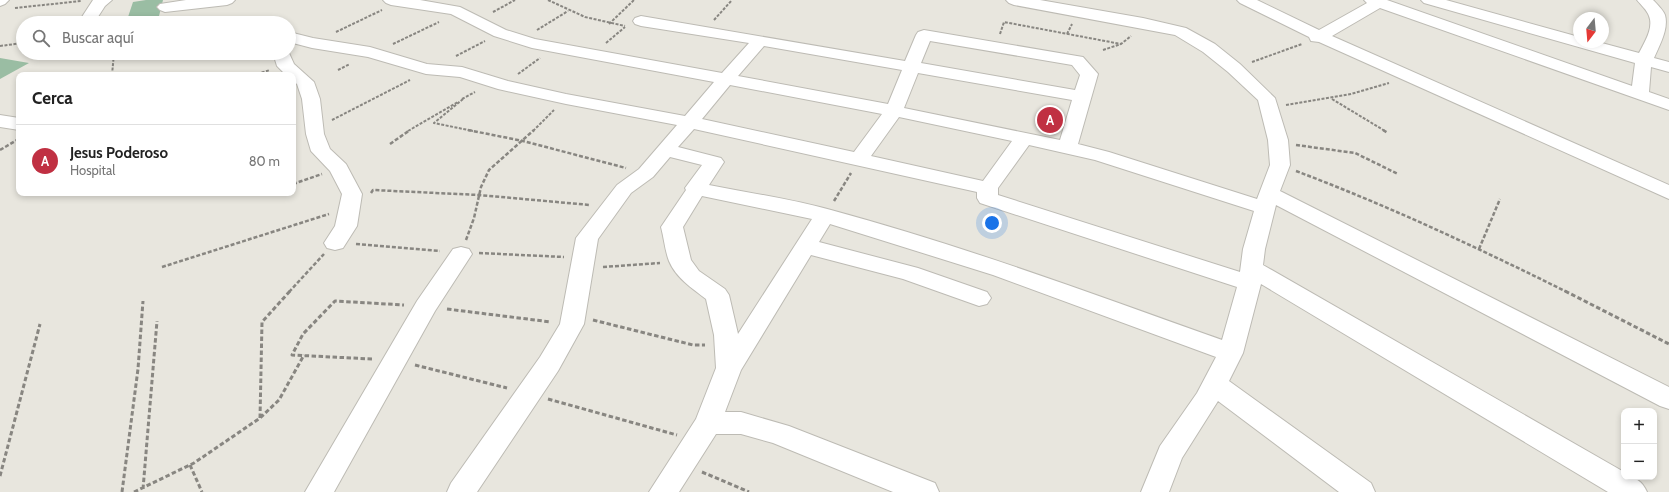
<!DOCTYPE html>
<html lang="es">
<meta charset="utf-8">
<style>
body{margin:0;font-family:Cabin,sans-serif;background:#f2f2f2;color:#222}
.controls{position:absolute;right:12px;bottom:12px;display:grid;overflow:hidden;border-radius:8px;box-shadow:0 2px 6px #0003}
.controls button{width:36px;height:36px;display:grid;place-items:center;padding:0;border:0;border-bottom:1px solid #e0e0e0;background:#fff;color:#222;font:20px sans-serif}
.compass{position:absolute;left:1573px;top:12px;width:36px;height:36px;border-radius:50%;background:#fff;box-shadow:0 2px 6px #0003;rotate:196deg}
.you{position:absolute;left:992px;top:223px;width:14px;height:14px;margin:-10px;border:3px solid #fff;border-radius:50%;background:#1a73e8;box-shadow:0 0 0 6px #1a73e833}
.badge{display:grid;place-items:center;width:26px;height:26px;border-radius:50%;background:#c03042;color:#fff;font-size:13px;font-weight:700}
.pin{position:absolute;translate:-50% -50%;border:2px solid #fff;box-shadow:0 1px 4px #0006}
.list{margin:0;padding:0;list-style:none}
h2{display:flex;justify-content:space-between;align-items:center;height:52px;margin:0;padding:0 16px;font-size:17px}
h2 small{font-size:13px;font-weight:400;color:#767676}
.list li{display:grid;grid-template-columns:26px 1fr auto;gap:12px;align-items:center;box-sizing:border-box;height:72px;padding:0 16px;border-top:1px solid #e0e0e0}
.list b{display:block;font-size:15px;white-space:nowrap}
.list p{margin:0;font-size:13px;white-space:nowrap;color:#767676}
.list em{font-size:13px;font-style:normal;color:#767676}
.icon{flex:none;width:22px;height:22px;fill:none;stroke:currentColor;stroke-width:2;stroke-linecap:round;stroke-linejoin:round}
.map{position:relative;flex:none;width:1669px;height:492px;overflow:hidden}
.search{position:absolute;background:#fff;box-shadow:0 2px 6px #0003;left:16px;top:16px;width:280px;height:44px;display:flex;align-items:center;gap:10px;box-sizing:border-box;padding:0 14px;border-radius:22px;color:#767676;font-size:15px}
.panel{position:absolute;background:#fff;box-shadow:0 2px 6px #0003;left:16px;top:72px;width:280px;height:124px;border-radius:8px}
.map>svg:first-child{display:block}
.green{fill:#9abda3}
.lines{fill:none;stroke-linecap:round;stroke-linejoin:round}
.minor-casing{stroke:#bdbbb4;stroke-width:2}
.path-far2{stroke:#888681;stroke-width:2;stroke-dasharray:3 1.5;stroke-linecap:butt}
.path-far1{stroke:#888681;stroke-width:2.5;stroke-dasharray:4 2;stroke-linecap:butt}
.path{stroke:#888681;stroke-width:3;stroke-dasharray:4.5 2.5;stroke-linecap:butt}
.minor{fill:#fff;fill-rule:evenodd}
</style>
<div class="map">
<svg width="1669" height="492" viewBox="0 0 1669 492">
<rect width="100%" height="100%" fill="#e8e6de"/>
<!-- green -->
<path class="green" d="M146,0h17l-5,20 -32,3 7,-21z
M0,58l29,5 -29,16z"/>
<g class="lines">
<defs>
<path id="minor" d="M0,0h9l-4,4 -5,2z
M93,0h19l-7,6 -11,17h-16z
M186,0h49l-3,3 -5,2 -62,7 -5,-2 -3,-3 3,-3z
M383,0h37l40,7 46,23 29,9 187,34 27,-30 -108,-17 -6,-2 -2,-3 2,-3 6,-2 264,45 11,-26 2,-3 6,-2 153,26 6,1 15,17 -20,70 31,8 148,47 13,-34 -2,-25 -10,-40 -30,-28 -25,-20 -28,-17 -161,-30 -5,-2 -3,-3h34l103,18 43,10 29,16 25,20 35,34 13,42 2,25 -10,26 389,196v22l-9,-3 -384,-201 -11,44 -2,16 361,207v5c12,0 18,4 23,15h-39l-347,-208 -18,69 -14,28 142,102 4,9h-36l-121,-91 -36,57 -13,34h-28l19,-46 37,-53 19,-36 -223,-82 -163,-51 -11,18 99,26 69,24 4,6 -4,6 -8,2 -76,-27 -92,-24 -70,115 -16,42h16l48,14 146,57 4,9h-46l-120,-49 -32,-9h-25l-37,58h-30l47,-73 20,-51 -2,-33 -8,-36c-14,-11 -30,-21 -37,-38 -4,-10 -5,-23 -8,-34l25,-37 -1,-2 17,-23 -32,-8 -17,20 -22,16 -33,46 -14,85 -26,47 -81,121h-30l4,-9 89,-126 20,-33 16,-86 41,-53 22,-16 38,-44 -111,-21 -68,-15 -38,-12 -34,-3 -58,-17 -56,-9 -23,-6v-10l24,6 57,9 57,17 35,3 46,14 58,13 119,22 29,-34 -182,-34 -38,-12 -43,-22 -60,-9 -5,-2zM930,41l142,24 8,10 -5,15 -154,-27zM764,46l138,24 -14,34 -150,-28zM918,73l154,27 -12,40 -156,-32zM730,85l152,29 -28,38 -152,-33zM899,117l113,24 -29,40 -112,-25zM694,129l283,63v6l3,5 257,84 -15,53c-129,-46 -258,-94 -391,-130 -40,-11 -81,-17 -122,-25l15,-23 -3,-4 -43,-11zM1029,145l66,15 159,51 -11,38 -3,23 -242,-77v-7zM702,196l110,23 -74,115 -9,-39 -4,-6 -26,-18 -8,-11 -8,-33z
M1237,0h20l62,30 48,-27 -3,-3h23l245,86 3,-23 -211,-60 -3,-3h25l133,37v5h19l41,11c5,-10 15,-25 10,-37 -2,-6 -8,-11 -12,-16h16c4,4 10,10 12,15 4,14 -6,31 -11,43l15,4v10l-18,-5 -2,25 20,7v11l-289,-102 -48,28 337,149v14l-350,-157 -8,-1 -2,-4 -69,-34z
M273,53h16l5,11 20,18 6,17 4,35 6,15 16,15 16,30 -5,32 -14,22 -8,2 -8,-2 -3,-5 11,-17 7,-32 -12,-23 -19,-20 -5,-17 -4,-35 -5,-15 -4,-3v-6h-7l-9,-9z
M0,115l19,3v12l-19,-3z
M461,247l8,2 3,5 -37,57 -101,181h-29l112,-191 36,-52z"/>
</defs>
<!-- minor casing -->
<use href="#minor" class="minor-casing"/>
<!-- path-far2 -->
<path class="path-far2" d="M548,0l37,17 40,9
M15,8l66,-7
M493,12l22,-12
M714,20l18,-20
M609,24l25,-24
M537,30l31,-19
M336,32l46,-22
M1000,34l4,-12 117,22
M1067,34l5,-10
M606,43l19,-16
M393,44l46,-22
M0,46l23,-3
M1103,50l18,-6 10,-8
M456,56l29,-15
M1252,62l50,-18
M338,70l12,-6
M518,74l22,-16
M112,75l2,-22
M253,75l17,-5
M462,99l13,-7
M463,99l-29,24 39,8
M1332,99l53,32
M1286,105l65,-11 38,-11
M332,120l78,-40
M408,131l50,-29
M533,131l21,-21"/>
<!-- path-far1 -->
<path class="path-far1" d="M468,130l55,11 103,27
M1383,130l5,3
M390,144l20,-14
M1296,145l59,8 43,21
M0,150l17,-10
M1296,171c93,35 182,77 271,121
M293,184l29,-10
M371,193l2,-3 106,5 111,10
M263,194l4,-1
M834,201l17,-28
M466,240l8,-22 7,-31 8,-17 45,-40
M356,244l84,7
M1479,249l21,-50
M479,253l85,4
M162,267l167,-53
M603,267l57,-4
M289,292l35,-38"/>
<!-- path -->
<path class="path" d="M1565,291l104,53
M447,309l104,13
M593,320l100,25h12
M372,359l-80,-4 11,-21 32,-33 69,4
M415,365l92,23
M548,399l129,36
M260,418l2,-96 28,-31
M190,465l12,27
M702,472l47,20
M0,476l40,-152
M143,489l14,-168
M122,492l16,-123 5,-68
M134,492l60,-29 66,-45 19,-18 25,-45"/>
<!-- minor -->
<use href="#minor" class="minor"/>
</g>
</svg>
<div class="controls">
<button>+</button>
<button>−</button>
</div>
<svg class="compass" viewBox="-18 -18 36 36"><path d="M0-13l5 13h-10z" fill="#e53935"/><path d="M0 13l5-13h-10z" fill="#767676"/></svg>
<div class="you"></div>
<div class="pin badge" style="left:1050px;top:120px">A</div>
<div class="search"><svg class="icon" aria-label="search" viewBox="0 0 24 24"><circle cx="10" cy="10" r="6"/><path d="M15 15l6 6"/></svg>Buscar aquí</div>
<section class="panel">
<h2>Cerca<small></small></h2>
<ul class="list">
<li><span class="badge">A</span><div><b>Jesus Poderoso</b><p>Hospital</p></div><em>80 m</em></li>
</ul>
</section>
</div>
